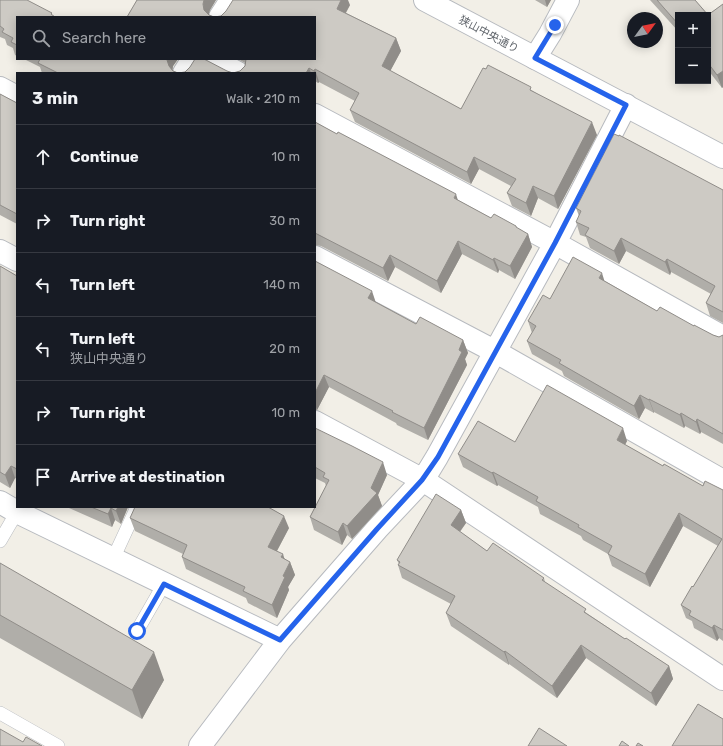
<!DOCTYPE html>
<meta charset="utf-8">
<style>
body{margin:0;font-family:Rubik,"Noto Sans JP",sans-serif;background:#20242c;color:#f1f3f6}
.controls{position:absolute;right:12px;top:12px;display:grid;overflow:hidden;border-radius:0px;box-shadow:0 2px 10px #0003}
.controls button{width:36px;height:36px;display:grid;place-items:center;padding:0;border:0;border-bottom:1px solid #363941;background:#171b24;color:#f1f3f6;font:20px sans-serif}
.compass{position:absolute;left:627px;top:12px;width:36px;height:36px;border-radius:50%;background:#171b24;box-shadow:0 2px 10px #0003;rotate:57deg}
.stop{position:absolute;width:12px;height:12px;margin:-9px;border:3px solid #2563eb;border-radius:50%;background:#fff}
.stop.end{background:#2563eb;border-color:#fff;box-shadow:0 1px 4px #0008}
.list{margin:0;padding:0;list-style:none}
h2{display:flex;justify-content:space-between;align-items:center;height:52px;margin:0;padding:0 16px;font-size:17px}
h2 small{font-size:13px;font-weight:400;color:#9ea1a6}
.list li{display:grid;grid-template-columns:26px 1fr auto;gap:12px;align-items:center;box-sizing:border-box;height:64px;padding:0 16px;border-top:1px solid #363941}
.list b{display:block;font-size:15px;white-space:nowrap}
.list p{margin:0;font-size:13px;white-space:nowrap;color:#9ea1a6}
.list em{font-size:13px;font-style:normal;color:#9ea1a6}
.icon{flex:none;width:22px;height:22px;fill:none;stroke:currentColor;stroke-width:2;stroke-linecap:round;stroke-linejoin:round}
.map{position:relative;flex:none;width:723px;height:746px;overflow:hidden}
.search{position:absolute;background:#171b24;box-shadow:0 2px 10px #0003;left:16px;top:16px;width:300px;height:44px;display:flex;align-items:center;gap:10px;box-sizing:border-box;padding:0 14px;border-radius:0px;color:#9ea1a6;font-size:15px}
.panel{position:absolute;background:#171b24;box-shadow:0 2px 10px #0003;left:16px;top:72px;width:300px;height:436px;border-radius:0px}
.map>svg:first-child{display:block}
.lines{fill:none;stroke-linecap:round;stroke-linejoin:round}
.service-casing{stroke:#b7babf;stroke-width:14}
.minor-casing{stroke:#b7babf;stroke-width:24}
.tertiary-casing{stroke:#b7babf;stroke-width:24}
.service{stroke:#fff;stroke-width:13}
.minor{stroke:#fff;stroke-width:22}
.tertiary{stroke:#fff;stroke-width:22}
.wall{fill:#b0aea9}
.shaded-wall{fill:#908d89}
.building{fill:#cdcac4;stroke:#908d89}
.route{stroke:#2563eb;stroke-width:5}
.labels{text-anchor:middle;stroke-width:3;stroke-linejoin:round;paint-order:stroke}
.street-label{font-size:11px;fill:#5e6369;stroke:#fff}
</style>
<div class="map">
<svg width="723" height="746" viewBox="0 0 723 746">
<rect width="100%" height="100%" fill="#f2efe7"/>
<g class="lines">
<defs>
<path id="service" d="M0,541l17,-29
M113,559l24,-52
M137,631l27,-47
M0,713l58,33"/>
<path id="minor" d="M220,17l11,-17
M535,58l15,-24 18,-34
M212,59l26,14
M184,73l9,-14
M0,88l17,9
M315,115l240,128 168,94
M0,251l17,9
M315,257l181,95 227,129
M315,422l108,58 300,199
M0,502l17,10 263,128
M200,746l80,-106 97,-111 46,-49 14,-23 118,-214 71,-138"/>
<path id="tertiary" d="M425,0l298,157"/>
</defs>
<!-- service casing -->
<use href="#service" class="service-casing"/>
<!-- minor casing -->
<use href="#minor" class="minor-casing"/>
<!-- tertiary casing -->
<use href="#tertiary" class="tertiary-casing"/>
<!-- service -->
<use href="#service" class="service"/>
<!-- minor -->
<use href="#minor" class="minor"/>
<!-- tertiary -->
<use href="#tertiary" class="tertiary"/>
</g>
<!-- wall -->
<path class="wall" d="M0,0l52,16 -35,1v39l-2,-1 -2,-7 -6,-3 -2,-6 -5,-2z
M137,0h79l-6,10 -2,4 6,3 136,-12 -4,8 50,25 5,13 -11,20 71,38 25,-40 47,22 64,44 -39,74 -20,-11 -7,18 -19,-10 -5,-13 4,-7 -32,-17 -8,15 -116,-62 -5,-12 5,-9 -36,-19 -1,1 -3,-2v-8h-273l-2,-6 -16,-8h154l-5,7 -1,4 6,3 49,-2 6,2 7,-2 5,-5v-3l-7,-4h77v-42h-188z
M535,0h16l-4,7z
M650,0h45l13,15 15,-11v83l-1,1 -14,-18v-55h-30v16z
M0,94l17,9v121l-17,-9z
M315,122l176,96 25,8 1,2 11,6 4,13 -17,32 -16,-9 -1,3 -36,-19 -21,39 -46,-26 -7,14 -67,-35 -6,-1z
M723,190v133l-13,-7 -4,-13 5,-9 -40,-22 -1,3 -44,-24 -7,13 -29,-16 -4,-11 -6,-2 -4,-13 3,-6 -3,-8z
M315,261l61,42 40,21 47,16 5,13 -3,6 2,6 -39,75 -31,-15 -1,-2 -67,-36 -12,23h-2z
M0,266l17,10v203l-2,-1 -5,10 -10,-6z
M605,281l52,30 37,15 19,9 6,2 4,-2v109l-22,-12 -1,2 -15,-8 -1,2 -30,-16v1l-9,-5 -6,11 -75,-43 -2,-5 -30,-17 -5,-13 5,-8 -4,-12 22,-22z
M315,428l72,47 -9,20 4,11 -30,33 -5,-4 -5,10 -28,-15 -4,-13 16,-31 -1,-3 -10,-5z
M627,441l-2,4 38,21 40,20 20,4v151l-4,-3 -2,3 -23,-13 -2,-7 -6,-3 -5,-13 12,-18 25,-41 -35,-20 -33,61 -38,-21 -4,-12 -25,-14 -2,-4 -41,-22 -2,-7 -40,-22 -1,1 -34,-19 -5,-13 57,-12z
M69,507h59l-7,17 -6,-4 -3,7 -43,-19z
M461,510l5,13 -6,9 27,19 57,27 1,4 43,32 37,25 44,27 4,13 -17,27 -70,-48 -29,40 -48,-34v1l-58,-39 -5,-13 5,-9 -49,-26 -4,-13 1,-1 -2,-4z
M130,518l159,10 -12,23 8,8 5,3 5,13 -7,12 1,3 -12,28 -29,-15 -2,-5 -60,-29 -4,-12 1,-3 -48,-23z
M0,563l164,117 -22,39 -142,-81z"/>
<!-- shaded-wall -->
<path class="shaded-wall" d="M204,0h12l-6,10 -2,7 -4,-7 -1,-6z
M341,0h7l2,5 -9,16 -4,-12z
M545,0h6l-4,7z
M396,38l5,13 -15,28 -4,-13z
M167,59h11l-5,7 -1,7 -3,-7 -2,-6z
M309,68l2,5h-5z
M315,69l4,13 -1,1 -4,-12z
M723,71v16l-1,1 -5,-13z
M592,122l5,13 -39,74 -4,-13z
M474,157l5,12 -8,15 -4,-12z
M533,186l5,12 -7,18 -5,-13z
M456,194l4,13 -6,-9z
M528,234l4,13 -17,32 -5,-13z
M621,238l5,13 -7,13 -5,-13z
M458,241l4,13 -21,39 -4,-12z
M390,255l5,12 -7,14 -5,-13z
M494,258l5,12 -1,3 -5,-13z
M667,259l4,13 -1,3 -5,-13z
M602,273l4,13 -7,-8z
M372,291l4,12 -8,-5z
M463,340l5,13 -3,6 2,6 -39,75 -4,-12z
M324,375l5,12 -12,23 -2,-6v-11z
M640,395l5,13 -6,11 -5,-13z
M649,399l5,13v1l-5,-13z
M681,413l4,13 -1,2 -4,-13z
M697,419l4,13 -1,2 -4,-12z
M623,428l4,13 -6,11 -4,-12z
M383,462l4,13 -9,20 4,11 -30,33 -5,-13 24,-38z
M11,466l4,12 -5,10 -5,-13z
M493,472l5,13 -1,1 -5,-13z
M118,507h10l-7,17 -5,-13z
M111,508l4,12 -3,7 -4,-13z
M461,510l5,13 -11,15 -4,-13z
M679,513l4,13 -33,61 -5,-13z
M284,516l5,12 -17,32 -4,-13z
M343,523l4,12 -5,10 -4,-13z
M283,554l4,13 -6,-10z
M290,562l5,13 -7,12 1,3 -12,28 -5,-13 11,-29z
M714,625l5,13 -2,3 -5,-13z
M581,645l5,13 -29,40 -5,-12z
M505,651l4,13v1l-5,-13z
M154,652l10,28 -22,39 -10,-29z
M669,666l4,13 -17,27 -5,-13z"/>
<!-- building -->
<path class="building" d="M0,0h27l25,13 -1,1 4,3h-38v28l-6,-3 2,-4 -11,-6 2,-3 -4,-3z
M137,0h67l-1,4 1,6 5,5 5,2 7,-1 5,-5 7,-11h108l-4,9 59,29 -14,28 79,43 22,-41 3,1 2,-4 43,22 -1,3 62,32 -38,74 -21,-10 -7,17 -19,-10 9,-14 -42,-22 -7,15 -117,-62 9,-17 -44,-24 -1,2 -5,-3 -3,5h-248l-20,-10 2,-4h127v1l2,6 4,5 5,2 7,-1 5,-5 5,-8h9l23,12 6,2 7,-2 5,-5 1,-7h69v-42h-188z
M657,0h38l13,15 15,-11v67l-6,4 -9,-12v-48h-30v9z
M0,94l17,9v111l-17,-9z
M315,122l22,12 1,-2 118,62 -2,4 37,20 3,-4 22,12v1l12,7 -18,32 -16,-8 -1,2 -35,-19 -21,40 -47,-26 -7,13 -68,-35z
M614,134l5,2v-1l104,55v122l-17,-9 9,-17 -48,-27 -2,3 -44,-24 -7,13 -29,-16 4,-7 -13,-6 5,-11 -5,-3z
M573,257l29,16 -3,5 58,33 3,-4 34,19v-1l19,10 6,2 4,-2v99l-26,-15 -1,3 -15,-9 -1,2 -31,-16v1l-9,-5 -6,11 -75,-43 2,-3 -34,-19 9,-15 -8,-5 15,-26 7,4z
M315,261l57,30 -4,7 48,26 4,-7 43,23 -4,10 3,2 -38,76 -32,-16 1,-1 -69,-36 -9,18z
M0,266l17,10v193l-6,-3 -6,9 -5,-3z
M547,385l76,43 -6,12 46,26 1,-2 39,22 2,-5 18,9v140l-9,-5 -2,3 -23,-13 2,-4 -10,-6 11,-19 1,1 29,-48 -43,-26 -34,61 -37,-20 4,-8 -34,-19 1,-2 -43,-24 2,-4 -45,-25 -1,1 -34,-19 20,-33 37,21z
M315,428l37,18 31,16 -12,26 6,5 -30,33 -4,-3 -5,9 -28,-15 19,-37 -6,-3 2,-4 -10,-6z
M436,494l25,16 -10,15 36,26 6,-8 51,35 -2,2 44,29 -2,3 41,27 1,-1 43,28 -18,27 -70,-48 -29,41 -47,-35 -1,1 -58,-39 9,-17 -57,-31 2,-3 -3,-2z
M91,507h27l-2,4 -5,-3 -3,6z
M135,507h133l16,9 -16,31 15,7 -2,3 9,5 -7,14 2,1 -13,28 -29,-14 2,-4 -63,-30 5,-12 -57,-27z
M0,563l154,89 -22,38 -132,-75z
M698,704l25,15v27h-51z
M539,728l28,18h-39z
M0,729l23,13 3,-5 16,9h-42z
M622,741l7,5h-10z
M638,743l5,3h-7z"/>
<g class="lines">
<!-- route -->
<path class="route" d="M137,631l27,-47 116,56 97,-111 45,-49 16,-23 117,-214 71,-138 -91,-47 20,-33"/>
</g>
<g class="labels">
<!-- street labels -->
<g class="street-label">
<text transform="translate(489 34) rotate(28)" y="4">狭山中央通り</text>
</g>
</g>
</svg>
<div class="controls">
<button>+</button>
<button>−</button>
</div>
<svg class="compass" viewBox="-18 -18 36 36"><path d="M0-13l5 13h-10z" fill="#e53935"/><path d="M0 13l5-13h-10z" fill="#9ea1a6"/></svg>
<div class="stop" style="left:137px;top:631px"></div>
<div class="stop end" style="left:555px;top:25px"></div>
<div class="search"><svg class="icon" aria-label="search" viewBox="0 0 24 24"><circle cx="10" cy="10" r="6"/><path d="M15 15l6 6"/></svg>Search here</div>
<section class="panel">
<h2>3 min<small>Walk · 210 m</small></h2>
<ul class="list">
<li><svg class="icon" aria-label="ahead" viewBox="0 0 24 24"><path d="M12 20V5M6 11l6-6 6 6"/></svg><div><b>Continue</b></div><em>10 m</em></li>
<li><svg class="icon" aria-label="right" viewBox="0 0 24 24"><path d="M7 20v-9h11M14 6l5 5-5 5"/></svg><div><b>Turn right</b></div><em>30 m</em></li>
<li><svg class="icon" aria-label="left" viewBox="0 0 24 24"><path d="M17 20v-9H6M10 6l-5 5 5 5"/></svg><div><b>Turn left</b></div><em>140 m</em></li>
<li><svg class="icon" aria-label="left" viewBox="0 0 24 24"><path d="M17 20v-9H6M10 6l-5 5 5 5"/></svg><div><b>Turn left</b><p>狭山中央通り</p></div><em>20 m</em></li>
<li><svg class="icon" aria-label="right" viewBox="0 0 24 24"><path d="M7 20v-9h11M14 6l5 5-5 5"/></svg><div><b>Turn right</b></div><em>10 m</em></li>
<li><svg class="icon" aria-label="arrive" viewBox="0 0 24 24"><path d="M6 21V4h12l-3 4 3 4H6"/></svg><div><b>Arrive at destination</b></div></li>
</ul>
</section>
</div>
